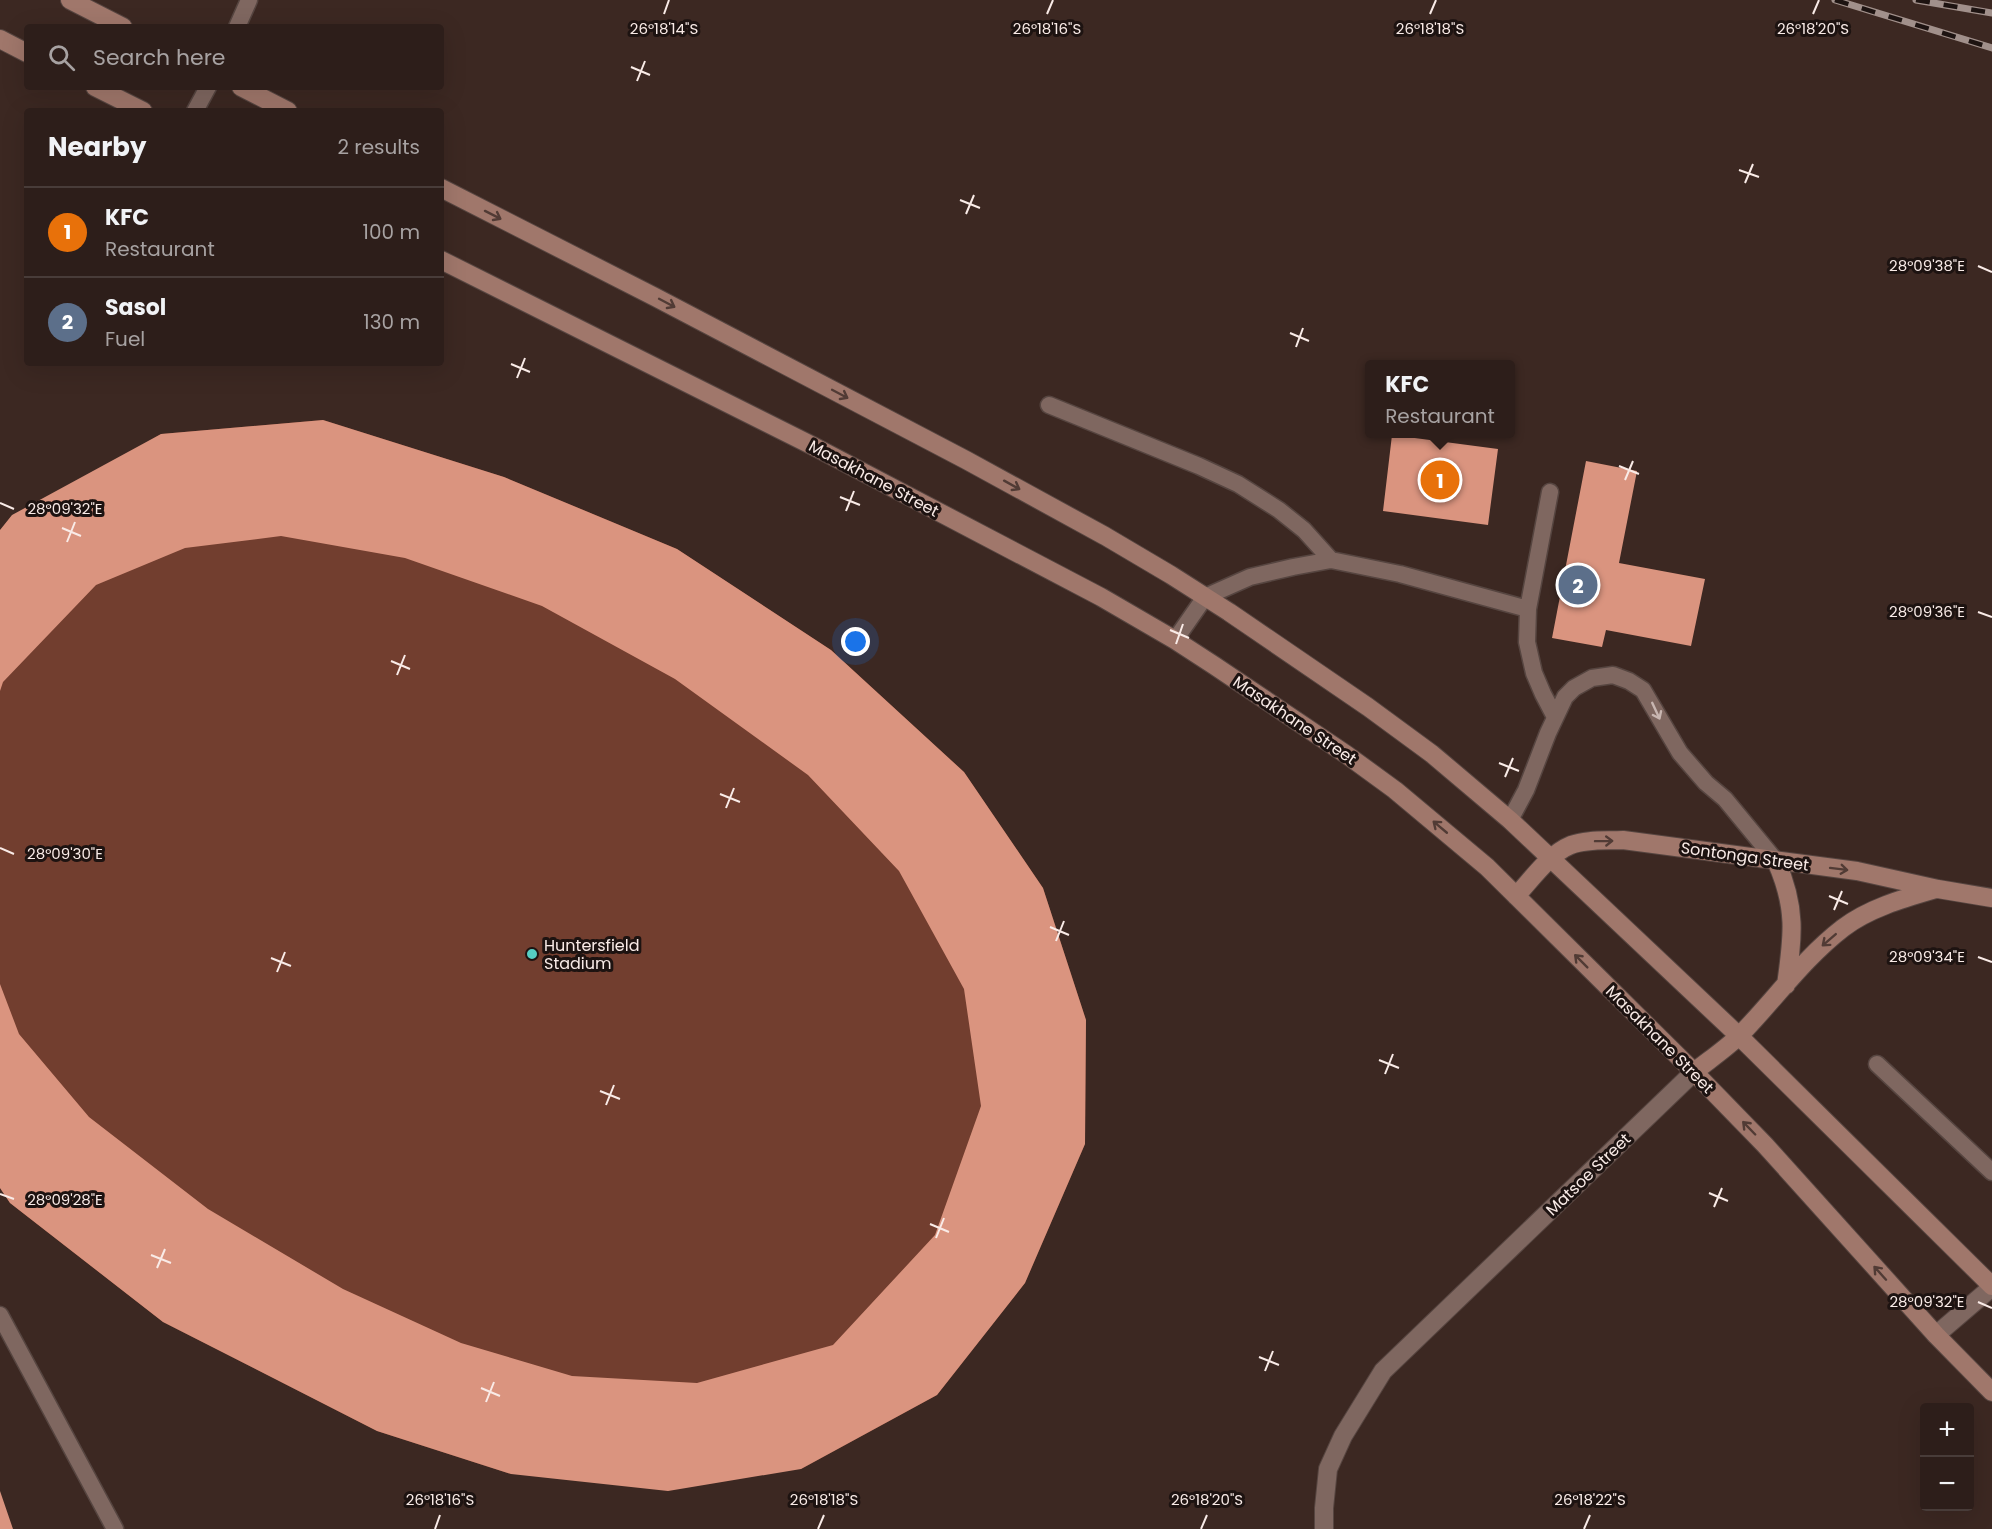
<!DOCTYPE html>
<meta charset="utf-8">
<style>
body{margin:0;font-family:Poppins,sans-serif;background:#392b27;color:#f1f3f6}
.controls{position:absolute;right:18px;bottom:18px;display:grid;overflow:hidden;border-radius:6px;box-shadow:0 6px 24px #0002}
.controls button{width:54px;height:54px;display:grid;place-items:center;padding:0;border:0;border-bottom:2px solid #483c39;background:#2d1e1a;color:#f1f3f6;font:30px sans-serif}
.you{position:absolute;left:856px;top:642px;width:21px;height:21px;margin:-15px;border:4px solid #fff;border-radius:50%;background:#1a73e8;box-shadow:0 0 0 9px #1a73e833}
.badge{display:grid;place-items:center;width:39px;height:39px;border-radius:50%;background:#56cec3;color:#fff;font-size:20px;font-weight:700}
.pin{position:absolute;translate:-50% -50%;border:3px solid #fff;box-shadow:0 2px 6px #0006}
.popup{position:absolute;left:1365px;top:360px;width:150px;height:78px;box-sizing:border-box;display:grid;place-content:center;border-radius:6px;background:#2d1e1a;filter:drop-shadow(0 2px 4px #0005);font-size:20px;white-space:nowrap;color:#a7a2a2}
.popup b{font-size:22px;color:#f1f3f6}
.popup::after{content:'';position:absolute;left:50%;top:100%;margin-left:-12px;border:12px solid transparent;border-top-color:#2d1e1a}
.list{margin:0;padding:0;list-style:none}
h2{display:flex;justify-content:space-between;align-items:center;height:78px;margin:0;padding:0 24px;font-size:26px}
h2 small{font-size:20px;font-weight:400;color:#a7a2a2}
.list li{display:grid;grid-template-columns:39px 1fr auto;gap:18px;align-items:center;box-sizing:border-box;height:90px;padding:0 24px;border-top:2px solid #483c39}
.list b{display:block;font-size:22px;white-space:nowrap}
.list p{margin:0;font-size:20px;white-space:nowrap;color:#a7a2a2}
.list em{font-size:20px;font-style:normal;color:#a7a2a2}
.icon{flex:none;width:33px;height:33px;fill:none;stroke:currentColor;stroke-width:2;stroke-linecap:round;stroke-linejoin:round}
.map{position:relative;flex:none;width:1992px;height:1529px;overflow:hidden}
.search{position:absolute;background:#2d1e1a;box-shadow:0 6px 24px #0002;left:24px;top:24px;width:420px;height:66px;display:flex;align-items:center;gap:15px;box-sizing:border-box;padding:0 21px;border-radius:6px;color:#a7a2a2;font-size:22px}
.panel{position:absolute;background:#2d1e1a;box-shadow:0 6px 24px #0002;left:24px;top:108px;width:420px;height:258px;border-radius:6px}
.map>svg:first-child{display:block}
.green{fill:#723e2f}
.building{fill:#da947f}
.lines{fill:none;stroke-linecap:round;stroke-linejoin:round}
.lane-casing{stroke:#564540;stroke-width:19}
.street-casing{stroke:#564540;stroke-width:20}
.secondary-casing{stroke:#564540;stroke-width:20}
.lane{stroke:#7f6760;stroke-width:16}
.street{stroke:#7f6760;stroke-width:18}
.secondary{stroke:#a0776b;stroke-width:18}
.rail-casing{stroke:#a1908b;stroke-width:7}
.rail{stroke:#1d1311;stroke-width:4.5;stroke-dasharray:14;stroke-linecap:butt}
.oneway{stroke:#513b35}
.oneway2{stroke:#c8b6b1}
.ticks{fill:none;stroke:#f9ebe7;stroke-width:2}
.poi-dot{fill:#56cec3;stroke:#1d1311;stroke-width:2}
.labels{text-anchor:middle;stroke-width:6;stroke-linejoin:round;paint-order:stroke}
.street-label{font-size:16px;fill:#f9ebe7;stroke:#1d1311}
.poi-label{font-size:16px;fill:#f9ebe7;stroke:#1d1311;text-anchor:start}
.ticks-label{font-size:15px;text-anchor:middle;fill:#f9ebe7;stroke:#1d1311;stroke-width:6;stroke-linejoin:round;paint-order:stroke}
</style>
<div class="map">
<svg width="1992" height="1529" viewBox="0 0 1992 1529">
<rect width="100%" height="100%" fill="#3c2822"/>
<!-- green -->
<path class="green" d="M323,420l181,57 173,72 154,101 133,122 79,116 43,132 -1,124 -60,139 -88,112 -136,74 -290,5 -134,-43 -214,-109 -153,-119 -10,-15v-658l161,-96z"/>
<!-- building -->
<path class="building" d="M323,420l181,57 173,72 154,101 133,122 79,116 43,132 -1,124 -60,139 -88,112 -136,74 -133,22 -157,-17 -134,-43 -214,-109 -153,-119 -10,-15v-204l19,50 70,83 119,92 135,80 118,54 111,33 125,7 136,-38 102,-110 46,-129 -17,-117 -65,-118 -91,-96 -133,-96 -133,-73 -137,-48 -124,-22 -96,12 -89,37 -93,97 -3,9v-161l12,-15 149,-81z
M1392,435l106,14 -10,76 -105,-14z
M1586,461l51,10 -18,92 86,16 -14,67 -85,-16 -4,17 -50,-9z
M0,1491l13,38h-13z"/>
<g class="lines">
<defs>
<path id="lane" d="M237,27l12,-27
M195,111l13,-24
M1049,405l150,61 39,18 41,26 25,20 27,30
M1550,492l-22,117 -1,33 7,31 9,21 12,23
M1175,640l30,-43 45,-20 43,-10 38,-7 69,14 128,35
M1510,820l16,-30 22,-57 17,-36 9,-9 18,-10 21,-3 16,6 14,9 37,63 26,30 19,16 51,62
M1877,1064l115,108
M0,1315l115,214"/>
<path id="street" d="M1936,1335l56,-48
M1324,1529v-21l4,-39 15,-33 40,-65 311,-299"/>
<path id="secondary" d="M70,0l53,27
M0,39l27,14
M95,87l48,24
M241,87l47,24
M441,188l214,109 311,163 139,76 66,39 58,37 139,95 64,47 78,66 229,216 253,250
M441,260l372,186 288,151 74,43 40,26 132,89 48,35 92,77 207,205 71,73 171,190 56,57
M1776,861c21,47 17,75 10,124
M1516,896c16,-17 33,-42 55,-51 16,-6 36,-4 52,-5l234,31 81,18 54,9
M1694,1072c15,-12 33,-24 47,-38 34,-35 63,-76 102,-106 26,-20 62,-30 93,-39"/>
</defs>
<!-- lane casing -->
<use href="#lane" class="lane-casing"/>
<!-- street casing -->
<use href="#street" class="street-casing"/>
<!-- secondary casing -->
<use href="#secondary" class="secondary-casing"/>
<!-- lane -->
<use href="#lane" class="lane"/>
<!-- street -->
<use href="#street" class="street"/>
<!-- secondary -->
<use href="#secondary" class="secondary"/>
<defs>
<path id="rail" d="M1835,0l157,48
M1916,0l76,13"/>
</defs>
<!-- rail casing -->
<use href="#rail" class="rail-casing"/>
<!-- rail -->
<use href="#rail" class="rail"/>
</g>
<!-- one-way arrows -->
<defs><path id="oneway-shaft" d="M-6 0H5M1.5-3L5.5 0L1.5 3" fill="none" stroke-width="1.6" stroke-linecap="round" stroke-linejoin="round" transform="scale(1.5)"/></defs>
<g class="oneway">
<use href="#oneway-shaft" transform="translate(493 215) rotate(27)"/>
<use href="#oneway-shaft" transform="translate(667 303) rotate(28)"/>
<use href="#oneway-shaft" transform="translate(840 394) rotate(28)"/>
<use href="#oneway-shaft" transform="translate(1012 485) rotate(29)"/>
<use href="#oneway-shaft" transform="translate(1440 827) rotate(-140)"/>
<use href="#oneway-shaft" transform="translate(1604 841) rotate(-1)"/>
<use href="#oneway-shaft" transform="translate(1839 869) rotate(7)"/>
<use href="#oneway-shaft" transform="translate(1829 940) rotate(139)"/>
<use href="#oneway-shaft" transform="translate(1581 961) rotate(-135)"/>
<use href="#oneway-shaft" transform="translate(1749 1128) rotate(-134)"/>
<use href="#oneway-shaft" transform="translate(1880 1273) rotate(-132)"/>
</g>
<use class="oneway2" href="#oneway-shaft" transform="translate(1656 711) rotate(65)"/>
<!-- ticks -->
<path class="ticks" d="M664,14l5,-14M1047,14l6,-14M1430,14l6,-14M1813,14l6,-14M631,67l19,8M637,81l8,-20M1739,170l20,7M1745,183l8,-19M960,200l20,8M966,214l8,-19M1978,266l14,6M1290,333l19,8M1296,347l7,-19M511,364l19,8M517,378l8,-20M1619,466l20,8M1625,480l8,-19M840,497l20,8M0,503l14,6M846,511l8,-20M62,528l19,8M67,542l8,-20M1978,612l14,5M1170,630l19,8M1176,644l7,-20M391,661l19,8M397,675l8,-20M1499,763l20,8M1505,777l8,-19M720,794l20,8M726,808l8,-20M0,848l14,6M1829,896l19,8M1834,910l8,-19M1050,927l19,8M1056,941l8,-20M1978,957l14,5M271,958l20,8M277,972l8,-20M1379,1060l20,8M1385,1074l8,-20M600,1091l20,8M606,1105l8,-20M1709,1193l19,8M0,1194l14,5M1714,1207l8,-19M930,1224l19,8M936,1238l8,-20M151,1255l20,8M157,1268l8,-19M1978,1302l14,6M1259,1357l20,8M1265,1371l8,-20M481,1388l19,8M486,1402l8,-20M435,1529l5,-14M818,1529l6,-14M1201,1529l6,-14M1584,1529l6,-14"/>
<!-- markers -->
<circle class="poi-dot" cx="532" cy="954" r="6"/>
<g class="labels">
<!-- street labels -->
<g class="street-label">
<text transform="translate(874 478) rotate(28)" y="6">Masakhane Street</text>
<text transform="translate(1295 720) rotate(34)" y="6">Masakhane Street</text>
<text transform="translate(1745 856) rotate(8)" y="6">Sontonga Street</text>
<text transform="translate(1660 1039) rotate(45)" y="6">Masakhane Street</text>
<text transform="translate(1588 1174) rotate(-44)" y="6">Matsoe Street</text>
</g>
<!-- poi labels -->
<g class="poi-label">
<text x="544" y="951">Huntersfield<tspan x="544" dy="18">Stadium</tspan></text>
</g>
</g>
<g class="ticks-label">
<text x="664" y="34">26°18'14"S</text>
<text x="1047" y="34">26°18'16"S</text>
<text x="1430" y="34">26°18'18"S</text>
<text x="1813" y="34">26°18'20"S</text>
<text x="1927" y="271">28°09'38"E</text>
<text x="65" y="514">28°09'32"E</text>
<text x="1927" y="617">28°09'36"E</text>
<text x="65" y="859">28°09'30"E</text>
<text x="1927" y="962">28°09'34"E</text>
<text x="65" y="1205">28°09'28"E</text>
<text x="1927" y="1307">28°09'32"E</text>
<text x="440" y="1505">26°18'16"S</text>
<text x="824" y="1505">26°18'18"S</text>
<text x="1207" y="1505">26°18'20"S</text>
<text x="1590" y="1505">26°18'22"S</text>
</g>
</svg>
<div class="controls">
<button>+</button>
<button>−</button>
</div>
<div class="you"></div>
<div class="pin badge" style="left:1440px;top:480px;background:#e8710a">1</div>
<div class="popup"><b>KFC</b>Restaurant</div>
<div class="pin badge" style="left:1578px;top:585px;background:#5c6f8a">2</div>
<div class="search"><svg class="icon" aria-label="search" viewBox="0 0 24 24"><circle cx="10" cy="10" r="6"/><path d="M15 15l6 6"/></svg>Search here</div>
<section class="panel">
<h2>Nearby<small>2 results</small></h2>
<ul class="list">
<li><span class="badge" style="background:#e8710a">1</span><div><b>KFC</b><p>Restaurant</p></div><em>100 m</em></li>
<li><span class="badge" style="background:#5c6f8a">2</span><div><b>Sasol</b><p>Fuel</p></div><em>130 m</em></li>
</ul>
</section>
</div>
